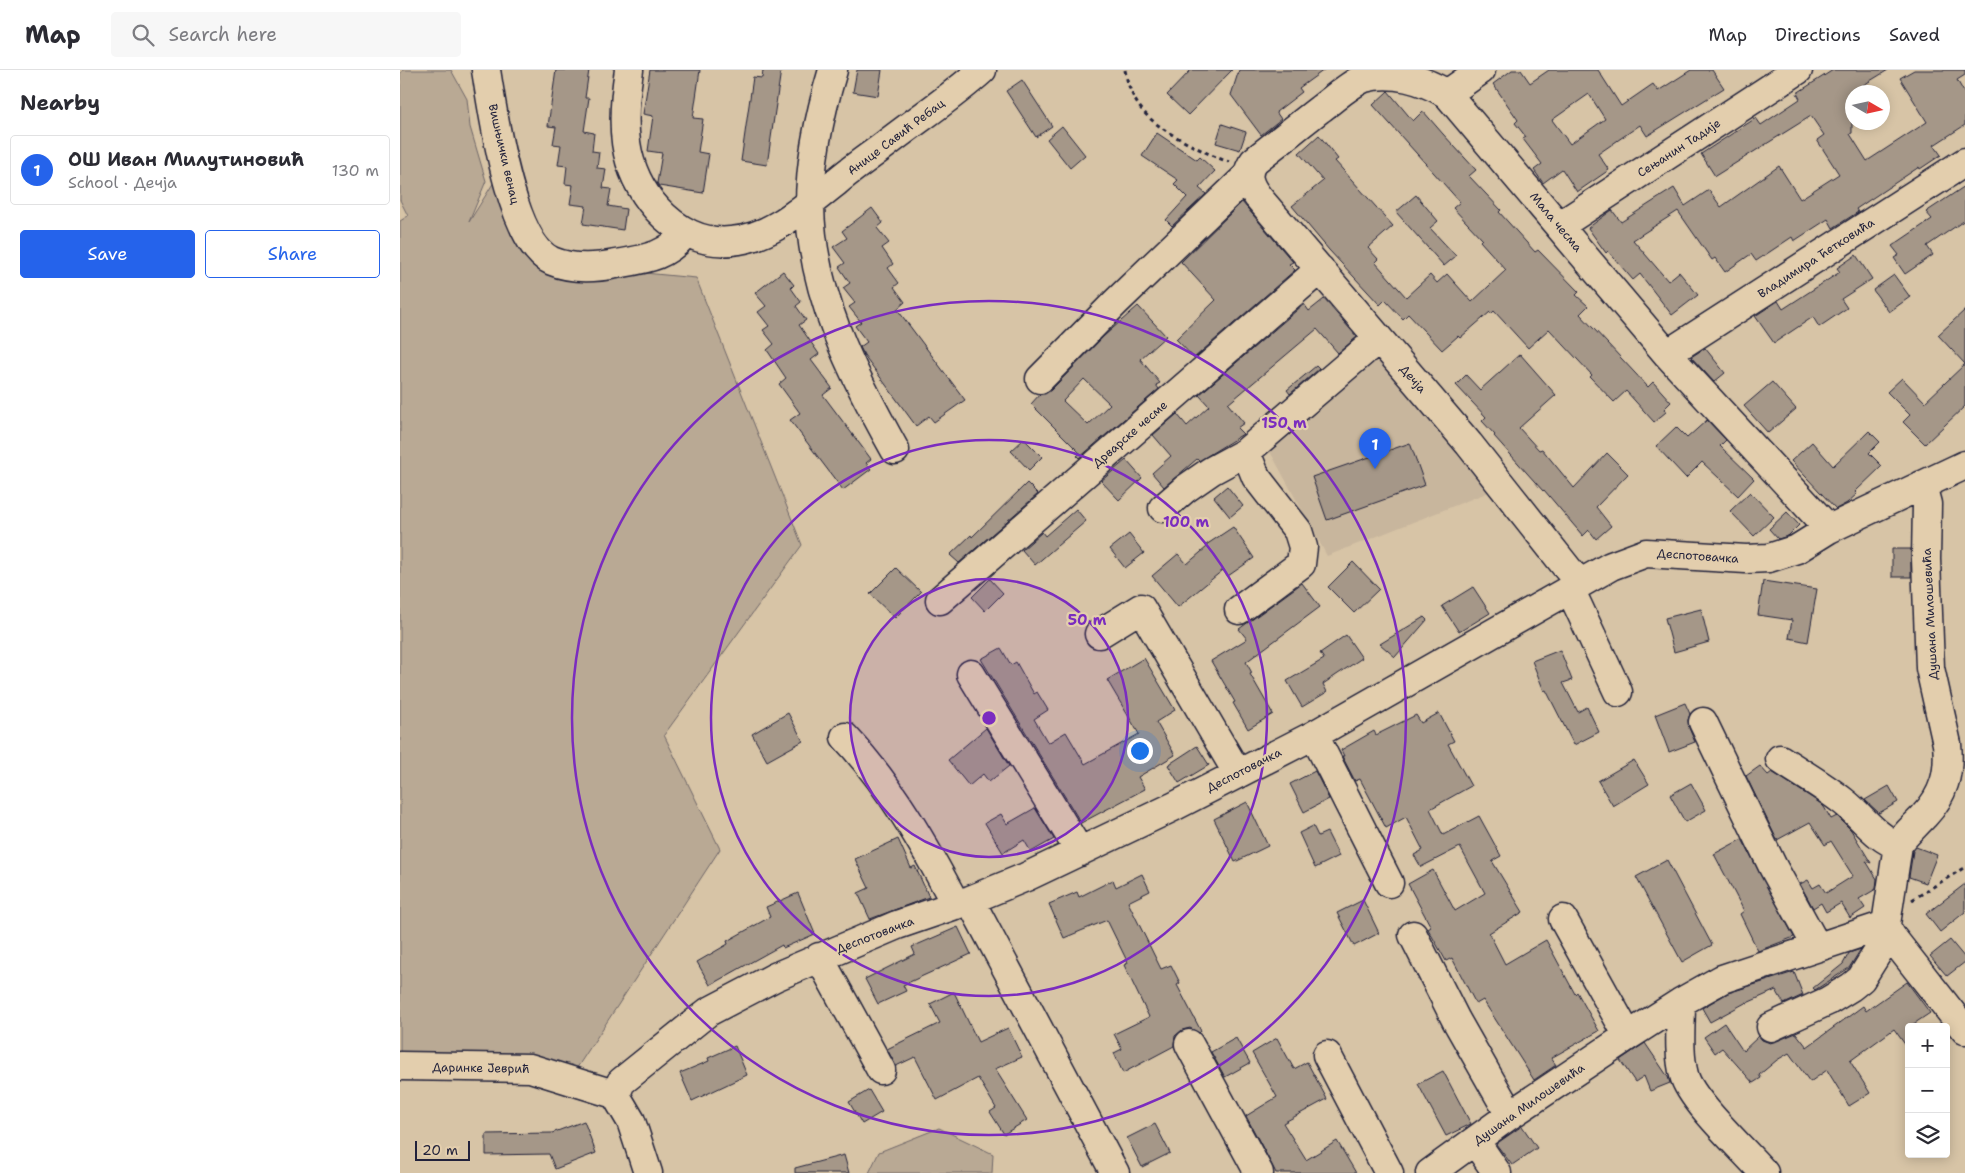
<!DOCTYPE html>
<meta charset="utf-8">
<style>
body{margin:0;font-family:"Shantell Sans",sans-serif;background:#f7f7f7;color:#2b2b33}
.controls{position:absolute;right:15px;bottom:15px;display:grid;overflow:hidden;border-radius:5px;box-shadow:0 2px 12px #0003}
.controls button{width:45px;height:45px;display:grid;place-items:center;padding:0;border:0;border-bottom:1px solid #e1e1e2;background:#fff;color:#2b2b33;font:25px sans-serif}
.compass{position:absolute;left:1445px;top:15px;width:45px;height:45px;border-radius:50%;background:#fff;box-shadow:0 2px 12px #0003;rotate:99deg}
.scale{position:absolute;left:15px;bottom:12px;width:55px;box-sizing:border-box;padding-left:5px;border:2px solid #22223b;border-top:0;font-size:14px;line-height:18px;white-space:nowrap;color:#22223b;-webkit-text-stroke:4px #e3cead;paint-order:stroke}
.you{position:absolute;left:739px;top:680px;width:18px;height:18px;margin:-12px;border:4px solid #fff;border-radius:50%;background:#1a73e8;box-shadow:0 0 0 8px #1a73e833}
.badge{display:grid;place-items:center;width:32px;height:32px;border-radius:50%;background:#2563eb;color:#fff;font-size:16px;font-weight:700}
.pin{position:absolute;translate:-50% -41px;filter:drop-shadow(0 1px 2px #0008)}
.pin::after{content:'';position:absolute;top:26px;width:18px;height:15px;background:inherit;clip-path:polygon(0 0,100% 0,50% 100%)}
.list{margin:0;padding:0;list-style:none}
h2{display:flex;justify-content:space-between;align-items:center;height:65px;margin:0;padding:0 20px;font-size:21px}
h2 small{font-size:16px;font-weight:400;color:#7c7c81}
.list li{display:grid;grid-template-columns:32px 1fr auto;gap:15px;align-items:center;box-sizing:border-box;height:70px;margin:0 10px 10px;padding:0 10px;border:1px solid #e1e1e2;border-radius:5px}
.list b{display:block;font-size:19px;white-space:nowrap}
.list p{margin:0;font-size:16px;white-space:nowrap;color:#7c7c81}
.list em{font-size:16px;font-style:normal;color:#7c7c81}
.actions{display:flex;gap:10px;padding:15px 20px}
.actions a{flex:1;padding:11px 0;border:1px solid #2563eb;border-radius:5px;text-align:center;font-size:18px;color:#2563eb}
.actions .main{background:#2563eb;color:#fff}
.icon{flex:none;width:28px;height:28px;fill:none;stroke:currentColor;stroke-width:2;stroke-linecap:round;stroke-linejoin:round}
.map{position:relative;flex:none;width:1565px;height:1103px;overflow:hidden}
header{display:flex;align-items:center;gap:30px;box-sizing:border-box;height:70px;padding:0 25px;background:#fff;border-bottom:1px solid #e1e1e2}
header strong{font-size:24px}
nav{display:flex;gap:28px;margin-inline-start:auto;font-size:18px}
.search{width:350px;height:45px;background:#f7f7f7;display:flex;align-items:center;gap:12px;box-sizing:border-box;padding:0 18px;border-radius:5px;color:#7c7c81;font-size:19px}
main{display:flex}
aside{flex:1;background:#fff}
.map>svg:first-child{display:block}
.built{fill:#c8b69d}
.green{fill:#b9a994;stroke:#6e6668}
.building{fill:#a59788;stroke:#22223b;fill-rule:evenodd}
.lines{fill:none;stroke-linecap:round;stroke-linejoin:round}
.minor-casing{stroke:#22223b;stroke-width:31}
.path{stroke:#22223b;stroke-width:3;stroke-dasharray:4 4;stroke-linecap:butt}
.minor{stroke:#e3cead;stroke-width:28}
.ring{fill:none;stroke:#7b2cbf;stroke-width:2.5}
.labels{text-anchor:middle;stroke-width:4.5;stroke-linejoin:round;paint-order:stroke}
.street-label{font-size:12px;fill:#22223b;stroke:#e3cead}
.centre{fill:#7b2cbf;stroke:#e3cead;stroke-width:2.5}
.ring-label{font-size:15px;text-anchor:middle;font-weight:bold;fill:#7b2cbf;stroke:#e3cead;stroke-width:4.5;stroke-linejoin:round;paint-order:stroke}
</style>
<header>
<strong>Map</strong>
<div class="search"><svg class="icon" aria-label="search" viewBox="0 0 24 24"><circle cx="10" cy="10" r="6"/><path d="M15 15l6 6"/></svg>Search here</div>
<nav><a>Map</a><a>Directions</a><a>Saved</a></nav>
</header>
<main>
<aside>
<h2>Nearby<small></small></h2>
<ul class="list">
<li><span class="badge">1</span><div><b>ОШ Иван Милутиновић</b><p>School · Дечја</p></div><em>130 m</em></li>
</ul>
<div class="actions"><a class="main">Save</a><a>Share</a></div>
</aside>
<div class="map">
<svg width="1565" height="1103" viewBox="0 0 1565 1103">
<rect width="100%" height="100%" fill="#d7c4a6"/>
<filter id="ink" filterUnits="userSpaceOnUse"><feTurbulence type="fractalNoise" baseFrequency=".02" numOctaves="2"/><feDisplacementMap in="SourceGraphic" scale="10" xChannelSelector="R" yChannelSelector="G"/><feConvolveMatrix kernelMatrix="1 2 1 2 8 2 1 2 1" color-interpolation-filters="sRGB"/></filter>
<g filter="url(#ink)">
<!-- built -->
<path class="built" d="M973,282l116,140 -162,64 -60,-110z"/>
<!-- green -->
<path class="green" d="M3,0h48l16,29 3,28 16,54 -17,41 35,-56 21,62 58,39 113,11 106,267 -138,190 56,114 -151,231 -169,-14v-845l8,-5 -8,-16v-126z
M539,1058l54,26 -1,19h-123l10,-21z"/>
<!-- building -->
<path class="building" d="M156,0h33l-4,28h4l-5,33 10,2 -2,18 7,1 -2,16 9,1 -3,19 8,1 -3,17 18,3 -3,21 -40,-6 3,-18 -16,-2 3,-19 -8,-1 2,-18 -9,-1 3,-20 -8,-1 3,-17 -8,-1z
M250,0h50l-7,48 10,1 -5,33 11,2 -6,39 -44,-7 -2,-3 5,-30 -14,-2 5,-35 -10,-2z
M363,0h18l-14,95 -26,-4 12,-84 9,1z
M457,0h25l-4,26 -25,-4z
M791,0h41l-44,45 -21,-20z
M839,0h85l-25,18 3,4 -26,20 5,7 -20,16 -30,-40z
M1112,0h9l9,13 19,-13h49l23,36 32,-22 5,7 33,-21h21l12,18 -77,48 -7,-11 -42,29 11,16 -32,22 -15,-23 -19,14 -9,-13 8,-6 -19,-25 3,-2 -11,-14 3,-3 -25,-36zM1189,24l16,25 -35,25 -18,-24z
M1433,0h55l-36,22v41l-2,1 17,27 60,-39 -27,-44 14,-8h51v5l-8,5 8,14v31l-31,20 7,10 -21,14 -1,-2 -63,42 2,3 -25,16 -5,-9 -34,22 -2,-4 -36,24 -5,-7 -26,18 -10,-14 -3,2 -34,-49 -45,29 35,41 11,-9 19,23 -26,20 -32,-41 -7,6 -25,-29 -2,2 -18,-25 24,-18 9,12 53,-34 11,18 24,-16 12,17 58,-41 21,33 39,-25 -22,-34 7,-5 -13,-19 -96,60 -14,-22 55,-36 5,7 39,-26 -3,-6z
M622,10l30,46 -16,11 -30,-46z
M988,21l25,30 10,-10 20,23 33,36 -7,6 32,34 -2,2 36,40 3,-2 41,42 -3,3 12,11 -8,8 68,73 5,-5 18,20 -7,7 2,3 -12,10 -28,-31 -12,11 -24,-25 2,-2 -43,-46 -21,19 -34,-37 -3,3 -1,-2 -30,26 -2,-2 -16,14 -34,-36 -5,5 -18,-19 -5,5 -51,-55 -37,-44 31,-25 -24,-28 20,-18 19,24 -3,2 58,65 -25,22 10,11 -3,3 31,35 24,-22 7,8 10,-9 25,28 34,-32 -26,-29 2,-2 -29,-31 7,-6 -87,-97z
M822,54l24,8 -6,18 -24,-7z
M662,56l23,29 -15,13 -23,-29z
M757,63l40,27 3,-3 15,14 -16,17 7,6 -34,32 -6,-6 21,-23 -13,-13 4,-4 -36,-24z
M1565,116v34l-38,26 6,9 -28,19 -11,-16 5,-3 -7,-9 40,-27 -6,-7z
M1016,125l22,26 -8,7 26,28 -12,10 -48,-54z
M842,132l51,60 -4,2 6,6 -101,88 -18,-19 40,-39 -35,-38z
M472,138l11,15 -6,5 12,15 -7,5 11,16 -5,4 11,15 -5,4 11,15 -8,7 68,91 -31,22 -5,-6 -13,10 -52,-71 -4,-8 7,-5 -12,-16 6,-4 -12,-15 6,-4 -12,-15 7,-5 -11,-16 6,-4 -12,-16 14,-9 -5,-7z
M1456,185l16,24 -31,20 6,9 -28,19 -6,-10 -39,26 -19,-27 23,-15 5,8 57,-37 -3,-4z
M383,201l11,14 -3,3 10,14 -5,4 10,14 -7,5 20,29 -8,6 21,28 -9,7 48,64 -5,4 5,6 -28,21 -53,-70 10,-7 -21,-29 7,-6 -19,-28 7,-6 -11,-14 6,-4 -11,-14 8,-6 -11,-13z
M1494,205l16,22 -21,15 -16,-22z
M924,229l33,38 -19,16 -21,-24 -89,75 16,19 -7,5 6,6 -44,27 -2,-2 -33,28 -12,-14 19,-17 -18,-21 24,-21 10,12 22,-20 -10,-11 105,-91 5,7z
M738,236l28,30 -26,23 20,24 -4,2 3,4 -80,69 -2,-2 3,-3 -49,-49 9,-10h5l6,-4 53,-54zM684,309l26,25 -22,21 -25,-24z
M1565,240v54l-27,-29z
M1305,278l20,25 -11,9 -23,-25z
M1120,284l36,41 -37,33 20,22 3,-1 32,39 33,-35 21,21 -32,33 15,19 -15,13 -7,-9 -6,6 -39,-46 -1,1 -49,-55 1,-1 -13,-14 4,-4 -30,-32 10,-10 14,15z
M1565,294v42l-40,38 -22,-22 7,-7 -23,-23 15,-14 23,24z
M916,296l3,3 -29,25 -3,-4z
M1372,312l24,27 -28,24 -24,-27z
M1307,350l19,20 -6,6 34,33 -16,17 -36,-34 -16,16 -30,-32 20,-19 11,11z
M1469,361l11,11 -11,11 13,13 -27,26 2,2 -10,9 -11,6 -45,-48 21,-19 21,24z
M624,369l18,18 -13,13 -18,-19z
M1010,373l15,42 -98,35 -15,-43z
M726,390l16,18 -23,22 -18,-19z
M627,413l11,11 -79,69 -9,-8 21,-20 1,2z
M827,416l16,20 -13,11 -16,-20z
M1350,422l24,25 -20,19 -24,-25z
M676,439l10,12 -51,44 -13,-15 20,-18 3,4z
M1387,442l12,13 -11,11 -10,3 -9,-10z
M833,457l21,31 -26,18 -5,-6 -45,37 -26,-31 26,-22 9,10 20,-17 -1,-2z
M729,464l15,19 -19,15 -15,-19z
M1492,479h19v28h-19z
M953,492l26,27 -25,24 -26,-26z
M496,498l25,24 -26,26 -25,-24z
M590,509l13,14 -18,18 -13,-14z
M1363,511l54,8 -9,53 -19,-4 3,-18 -34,-5z
M902,513l18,24 -74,55 6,11 -2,1 23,40 -25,15 -15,-26 2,-1 -24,-41 36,-22 -8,-10z
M1073,517l17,26 -31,19 -17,-26z
M1301,539l8,33 -35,10 -9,-34z
M1024,547l3,3 -32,37 -15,-13z
M946,565l16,23 -39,26 4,8 -25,15 -15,-26 37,-22 -4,-6z
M601,578l10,17 5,-3 18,32 3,-2 11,18 -14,9 14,24 18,-11 19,32 54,-30 -32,-54 37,-22 31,52 -19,12 19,33 -37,22 7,12 -64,34 -100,-164z
M1160,580l12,30 -9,3 15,29 9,-5 12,25 -25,13 -28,-55 -2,1 -12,-30z
M1285,633l5,11 -2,6 1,8 6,14 -26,10 -14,-37z
M388,643l15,28 -36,20 -15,-27z
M1039,643l15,28 -6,3 23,42 -41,23 13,26 36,-19 22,40 -9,5 31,51 -34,21 16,31 41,-24 29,54 2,-2 22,39 -48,27 5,7 -22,15 -51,-80 -7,4 -24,-46 -6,3 -18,-32 3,-2 -23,-43 25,-14 22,41 30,-18 -25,-46 -39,20 -7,-12 9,-5 -17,-33 -20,11 -26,-49 -5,2 -13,-25h2l-3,-6 33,-19 2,4 40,-20 5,8z
M586,658l23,38 -20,16 -6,-8 -14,12 -21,-26z
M797,676l12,19 -30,18 -11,-18z
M1234,690l15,24 -36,22 -15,-25z
M1360,696l8,9 4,-3 48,31 4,4 7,12 6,-3 14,14 20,33 -5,-2 11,18 -1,10 -17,10 6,9 -15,10 -9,-15 -15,9 -5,-9 -8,5 -13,-24 8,-4 5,8 7,-4 6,9 27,-17 -22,-35 -6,4 -15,-23 -33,18 -31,-64z
M915,701l14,28 -25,13 -14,-28z
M1291,713l15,27 -21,12 -15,-27z
M1489,716l9,16 -19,11 -14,-13z
M847,732l21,44 -33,16 -21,-43z
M635,738l19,31 -23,13 -7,-12 -21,13 -18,-30 16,-9 6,10z
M913,756l5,10 9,-4 12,24 -24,12 -16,-35z
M498,769l13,29 4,-2 14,31 -59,22 -12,-26 11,-5 -14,-29z
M1342,769l52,98 -36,14 -18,-37 4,-3 -30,-57z
M1516,777l21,8 -11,28 -17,-6 4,-26z
M1267,790l45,85 -30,17 -46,-85z
M742,804l8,17 -22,11 33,67 10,-4 9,18 -3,2 24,46 -2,2 -9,-5 -8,2 -7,6 -1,10 -51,27 -9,-20 8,-4 -8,-15 35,-17 -25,-52 4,-2 -21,-43 -43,18 -15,-34 28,-12 2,5 34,-17 3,7z
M1565,814v28l-25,20 -14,-18z
M398,823l17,41 -32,14 -1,-3 -72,40 -13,-23 31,-18 -1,-3 43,-24 -4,-10z
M963,830l16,33 -25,13 -17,-33z
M558,857l13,27 -68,31 3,6 -28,13 -13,-25 50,-25 -3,-7z
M1550,870l15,18v4l-18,14 -17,-20z
M1461,879l-12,19 -34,22 -2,-2 30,-24 6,-11z
M1394,902l9,23 -19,9 -8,-14 -29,13v-1l-37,20 -8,-14 26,-15z
M1507,912l23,31 -21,14v23l-15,-21 -44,32 20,32 -21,13 -22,-36 -17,12 -21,-29 -12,7 -18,15 2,3 -8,5 -31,-35 -7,5 -11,-16 20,-14 19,28 16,-15 3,4 8,3 7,-2 19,-8 11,14 56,-41 3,5z
M554,922l24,50 30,-14 14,29 -27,12 32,51 -23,14 -14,-22 6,-4 -18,-30 -41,22 -22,-43 -19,9 -9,-17 53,-26 -10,-19z
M836,968l14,25 -25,14 -14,-25z
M877,968l17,31 13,-7 20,37 -44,24 23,37 31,-19 19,32h-80l-2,-4 -28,-53 31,-19 -25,-44z
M1245,973l23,34 2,6 -20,8 -6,-15 -9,6 -15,-22z
M335,976l12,29 -55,26 -12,-28 29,-12 -1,-3z
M1043,1001l28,53 -25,12 -28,-52z
M469,1020l13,22 -20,12 -13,-22z
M184,1051l12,32 -41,16 -6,-15 -63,1v-21l66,-1z
M755,1054l15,29 -28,14 -15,-29z
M1122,1056l15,22 -25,17 -16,-21z
M444,1085l5,18h-54v-5z"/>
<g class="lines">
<defs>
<path id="minor" d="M86,0c7,42 24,173 66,191 19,8 44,7 64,3 29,-5 51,-7 70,-32
M229,0c-8,51 -9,98 28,139 19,21 45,35 74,32 41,-3 73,-34 104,-58 16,-14 34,-26 51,-39 32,-25 66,-47 96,-74
M433,0c-13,43 -23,90 -23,135 1,88 43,170 85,245
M1047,24l34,-24
M1159,156l239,-156
M1267,284l298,-192
M640,309l76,-77 132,-127
M763,438l22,-19 26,-18 35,-19 132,-113
M1179,513l-110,-139 -211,-247c-9,-12 -14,-23 -4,-36 22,-17 44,-35 66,-52 14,-10 28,-24 44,-31 28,-8 60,2 83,16l220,260 162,175
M1170,519l48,103
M540,530l380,-331
M839,540l62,-46 2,-17 -5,-16 -42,-54 -10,-25
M699,564l42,-26 97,166
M571,604l109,178
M1303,652l70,145 44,80
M914,665l75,148
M445,667c46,49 80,109 111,168
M1380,689c21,14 44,27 64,43 17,13 34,38 54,43
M570,830l145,273
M1163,849l65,117
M1485,855l7,12 73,93
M1013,865l43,85 54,95
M419,887l62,113
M1281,932c0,24 -3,50 3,73 6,25 61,76 80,98
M1371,957l57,-26 23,-14 10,-8 10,-16 12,-19 15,-99c7,-11 17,-19 26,-29 20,-21 26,-43 23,-72l-17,-76 -4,-109 1,-55 -5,-19
M789,974l70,129
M927,985l62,118
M0,996l130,2 87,27
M1075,1071l22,32
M248,1103l-17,-52 -13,-22 -1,-7 4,-10 87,-70 67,-35 122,-52 73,-25 56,-23 147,-70 141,-72 297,-169 35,-13 100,6 23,-1 28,-9 32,-20 136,-64
M1030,1103l80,-58 118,-79 53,-34 41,-23 163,-54"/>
</defs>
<!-- minor casing -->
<use href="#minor" class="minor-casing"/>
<!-- path -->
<path class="path" d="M725,0c7,40 29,55 62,73 14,7 27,14 42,19
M1512,830l53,-33"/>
<!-- minor -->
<use href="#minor" class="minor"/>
</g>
</g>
<!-- distance rings -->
<circle cx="589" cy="648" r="139" fill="#7b2cbf" fill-opacity=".12"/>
<g class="ring">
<circle cx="589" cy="648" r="139"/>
<circle cx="589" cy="648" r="278"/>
<circle cx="589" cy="648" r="417"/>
</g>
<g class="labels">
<!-- street labels -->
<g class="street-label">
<text transform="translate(496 67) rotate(-37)" y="4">Анице Савић Ребац</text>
<text transform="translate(1279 78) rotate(-33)" y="4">Сењанин Тадије</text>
<text transform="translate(104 84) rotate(77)" y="4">Вишњички венац</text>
<text transform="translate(1156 152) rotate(50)" y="4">Мала чесма</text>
<text transform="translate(1416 188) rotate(-33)" y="4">Владимира Ћетковића</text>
<text transform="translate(1013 309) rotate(49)" y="4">Дечја</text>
<text transform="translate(730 364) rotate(-41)" y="4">Дрварске чесме</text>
<text transform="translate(1298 486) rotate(4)" y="4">Деспотовачка</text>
<text transform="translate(1530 544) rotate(-93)" y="4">Душана Милошевића</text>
<text transform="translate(844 700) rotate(-27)" y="4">Деспотовачка</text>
<text transform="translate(475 865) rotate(-21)" y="4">Деспотовачка</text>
<text transform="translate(81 998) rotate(1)" y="4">Даринке Јеврић</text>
<text transform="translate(1129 1034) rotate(-35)" y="4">Душана Милошевића</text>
</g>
</g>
<circle cx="589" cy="648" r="8" class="centre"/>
<g class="ring-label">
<text x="884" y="358">150 m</text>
<text x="786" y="457">100 m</text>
<text x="687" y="555">50 m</text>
</g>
</svg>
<div class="controls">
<button>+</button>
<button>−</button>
<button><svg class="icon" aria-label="layers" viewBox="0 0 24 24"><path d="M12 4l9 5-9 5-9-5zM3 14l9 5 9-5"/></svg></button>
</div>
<svg class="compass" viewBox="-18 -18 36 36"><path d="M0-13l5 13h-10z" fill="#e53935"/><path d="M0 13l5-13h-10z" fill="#7c7c81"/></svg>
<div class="scale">20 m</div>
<div class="you"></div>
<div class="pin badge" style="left:975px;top:399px">1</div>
</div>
</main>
